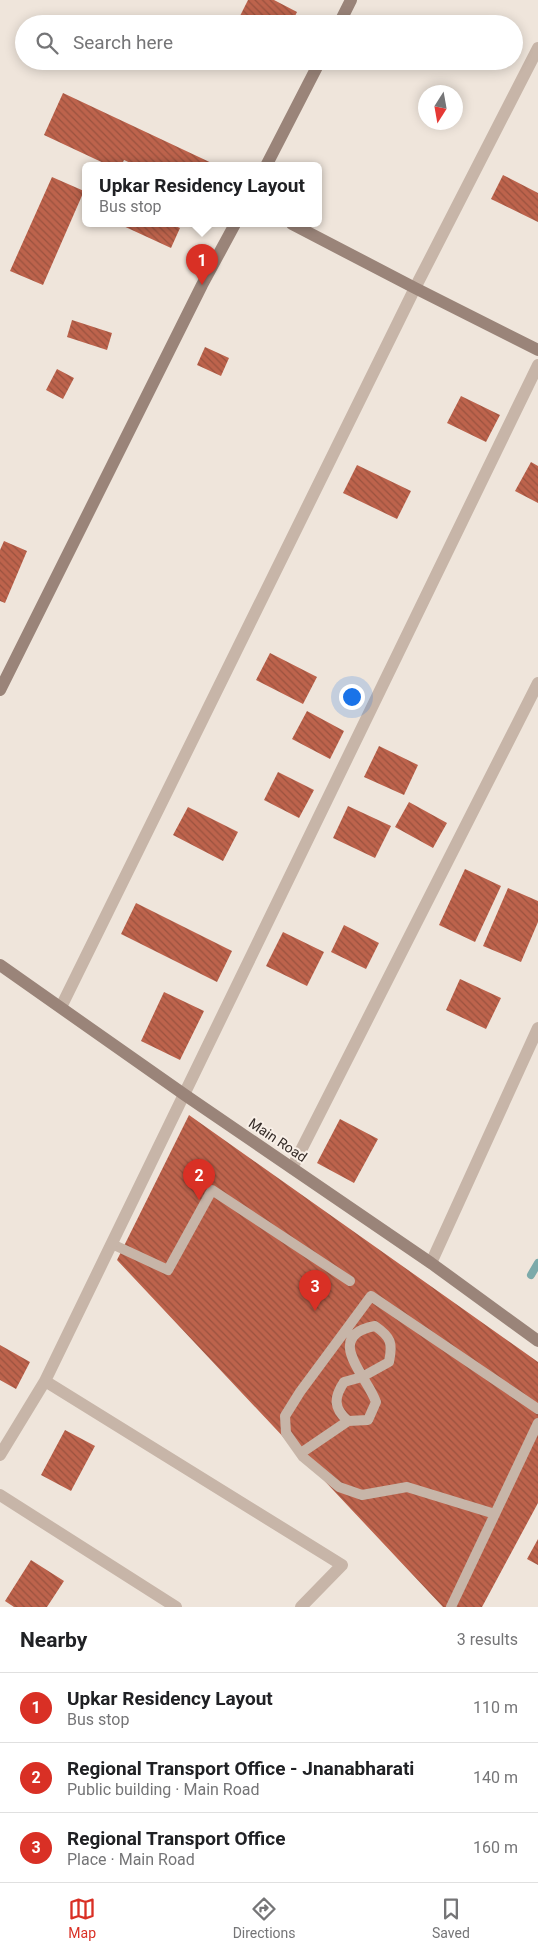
<!DOCTYPE html>
<meta charset="utf-8">
<style>
body{margin:0;font-family:Roboto,sans-serif;background:#f2f2f2;color:#202124}
.compass{position:absolute;left:418px;top:85px;width:45px;height:45px;border-radius:50%;background:#fff;box-shadow:0 2px 12px #0003;rotate:191deg}
.you{position:absolute;left:351px;top:696px;width:18px;height:18px;margin:-12px;border:4px solid #fff;border-radius:50%;background:#1a73e8;box-shadow:0 0 0 8px #1a73e833}
.badge{display:grid;place-items:center;width:32px;height:32px;border-radius:50%;background:#d93025;color:#fff;font-size:16px;font-weight:700}
.pin{position:absolute;translate:-50% -41px;filter:drop-shadow(0 1px 2px #0008)}
.pin::after{content:'';position:absolute;top:26px;width:18px;height:15px;background:inherit;clip-path:polygon(0 0,100% 0,50% 100%)}
.popup{position:absolute;left:82px;top:162px;width:240px;height:65px;box-sizing:border-box;display:grid;place-content:center;border-radius:8px;background:#fff;filter:drop-shadow(0 1px 4px #0005);font-size:16px;white-space:nowrap;color:#757577}
.popup b{font-size:19px;color:#202124}
.popup::after{content:'';position:absolute;left:50%;top:100%;margin-left:-10px;border:10px solid transparent;border-top-color:#fff}
.list{margin:0;padding:0;list-style:none}
h2{display:flex;justify-content:space-between;align-items:center;height:65px;margin:0;padding:0 20px;font-size:21px}
h2 small{font-size:16px;font-weight:400;color:#757577}
.list li{display:grid;grid-template-columns:32px 1fr auto;gap:15px;align-items:center;box-sizing:border-box;height:70px;padding:0 20px;border-top:1px solid #e0e0e0}
.list b{display:block;font-size:19px;white-space:nowrap}
.list p{margin:0;font-size:16px;white-space:nowrap;color:#757577}
.list em{font-size:16px;font-style:normal;color:#757577}
.icon{flex:none;width:28px;height:28px;fill:none;stroke:currentColor;stroke-width:2;stroke-linecap:round;stroke-linejoin:round}
.map{position:relative;flex:none;width:538px;height:1607px;overflow:hidden}
.search{position:absolute;background:#fff;box-shadow:0 2px 12px #0003;left:15px;right:15px;top:15px;height:55px;display:flex;align-items:center;gap:12px;box-sizing:border-box;padding:0 18px;border-radius:28px;color:#757577;font-size:19px}
.sheet{height:275px;background:#fff}
nav{display:flex;justify-content:space-around;align-items:center;box-sizing:border-box;height:70px;border-top:1px solid #e0e0e0;background:#fff;font-size:14px;color:#757577}
nav a{display:grid;justify-items:center;gap:2px}
nav .on{color:#d93025}
.map>svg:first-child{display:block}
.lines{fill:none;stroke-linecap:round;stroke-linejoin:round}
.stream{stroke:#7caaaa;stroke-width:8}
.building{fill:url(#building-back-hatch)}
.lane{stroke:#c7b5a8;stroke-width:10}
.street{stroke:#c7b5a8;stroke-width:12}
.secondary{stroke:#9a8479;stroke-width:12}
.labels{text-anchor:middle;stroke-width:4;stroke-linejoin:round;paint-order:stroke}
.street-label{font-size:14px;fill:#342b27;stroke:#f8efe7}
</style>
<div class="map">
<svg width="538" height="1607" viewBox="0 0 538 1607">
<defs>
<pattern id="building-back-hatch" width="6" height="6" patternUnits="userSpaceOnUse" patternTransform="scale(1.25)"><rect width="6" height="6" fill="#bd634c"/><path d="M-1 5l2 2M0 0l6 6M5-1l2 2" fill="none" stroke="#9a523f"/></pattern>
</defs>
<rect width="100%" height="100%" fill="#efe5db"/>
<g class="lines">
<!-- stream -->
<path class="stream" d="M531,1275l7,-12"/>
</g>
<!-- building -->
<path class="building" d="M248,0h26l23,12 -6,12h-55z
M63,93l155,73h-81l-13,-6 -3,6h-11l-66,-31z
M503,175l35,18v29l-47,-23z
M52,177l32,14 -41,94 -33,-14z
M119,224h52l9,4 -9,20z
M72,320l40,13 -5,17 -40,-13z
M205,347l24,11 -8,18 -24,-11z
M57,369l17,9 -11,21 -17,-9z
M461,396l39,19 -14,27 -39,-19z
M531,462l7,4v37l-23,-12z
M357,465l54,26 -14,28 -54,-26z
M4,541l23,10 -22,52 -5,-2v-51z
M270,653l47,24 -14,27 -47,-24z
M307,711l37,20 -14,28 -38,-20z
M379,746l39,19 -14,30 -40,-18z
M278,772l36,18 -15,28 -35,-18z
M409,802l38,21 -14,25 -38,-21z
M348,806l43,20 -16,32 -42,-20z
M188,807l50,25 -15,29 -50,-26z
M465,869l36,17 -26,56 -36,-17z
M508,888l30,13v21l-17,40 -38,-16z
M136,903l96,48 -15,31 -96,-48z
M344,925l35,18 -13,26 -35,-17z
M283,932l41,20 -17,34 -41,-20z
M460,979l41,19 -15,31 -40,-19z
M164,992l40,19 -24,49 -39,-19z
M189,1115l349,247v141l-56,104h-39l-326,-347z
M340,1119l38,20 -24,44 -37,-20z
M0,1345l30,17 -14,27 -16,-9z
M65,1430l30,16 -24,45 -30,-16z
M538,1539v26l-11,-6z
M31,1560l33,21 -17,26h-33l-9,-6z"/>
<g class="lines">
<!-- lane -->
<path class="lane" d="M112,1244l56,26 44,-80 138,91
M301,1453l47,-32 20,-1 8,-18c-8,-25 -54,-66 -1,-76 16,11 18,17 14,36l-27,15 -18,5c-10,15 -11,26 4,39
M495,1514l-88,-27 -45,8 -23,-8 -36,-30 -17,-24 -1,-17 15,-24 71,-96 167,113
M451,1607l87,-184"/>
<!-- street -->
<path class="street" d="M61,1007l354,-719 123,-240
M292,1168l246,-485
M431,1263l107,-235
M45,1381l297,184 -41,42
M0,1455l45,-74 493,-1016
M0,1495l176,112"/>
<!-- secondary -->
<path class="secondary" d="M339,24l12,-24
M266,166l54,-105
M292,224l123,64 123,62
M0,690l202,-405 33,-61
M0,965l185,130 246,168 107,78"/>
</g>
<g class="labels">
<!-- street labels -->
<g class="street-label">
<text transform="translate(278 1140) rotate(34)" y="5">Main Road</text>
</g>
</g>
</svg>
<svg class="compass" viewBox="-18 -18 36 36"><path d="M0-13l5 13h-10z" fill="#e53935"/><path d="M0 13l5-13h-10z" fill="#757577"/></svg>
<div class="you"></div>
<div class="pin badge" style="left:202px;top:285px">1</div>
<div class="popup"><b>Upkar Residency Layout</b>Bus stop</div>
<div class="pin badge" style="left:199px;top:1200px">2</div>
<div class="pin badge" style="left:315px;top:1311px">3</div>
<div class="search"><svg class="icon" aria-label="search" viewBox="0 0 24 24"><circle cx="10" cy="10" r="6"/><path d="M15 15l6 6"/></svg>Search here</div>
</div>
<section class="sheet">
<h2>Nearby<small>3 results</small></h2>
<ul class="list">
<li><span class="badge">1</span><div><b>Upkar Residency Layout</b><p>Bus stop</p></div><em>110 m</em></li>
<li><span class="badge">2</span><div><b>Regional Transport Office - Jnanabharati</b><p>Public building · Main Road</p></div><em>140 m</em></li>
<li><span class="badge">3</span><div><b>Regional Transport Office</b><p>Place · Main Road</p></div><em>160 m</em></li>
</ul>
</section>
<nav>
<a class="on"><svg class="icon" aria-label="map" viewBox="0 0 24 24"><path d="M3 6l6-2 6 2 6-2v14l-6 2-6-2-6 2zM9 4v14M15 6v14"/></svg>Map</a>
<a><svg class="icon" aria-label="directions" viewBox="0 0 24 24"><path d="M12 3l9 9-9 9-9-9zM9 14v-3h6M13 9l2 2-2 2"/></svg>Directions</a>
<a><svg class="icon" aria-label="saved" viewBox="0 0 24 24"><path d="M7 4h10v16l-5-4-5 4z"/></svg>Saved</a>
</nav>
